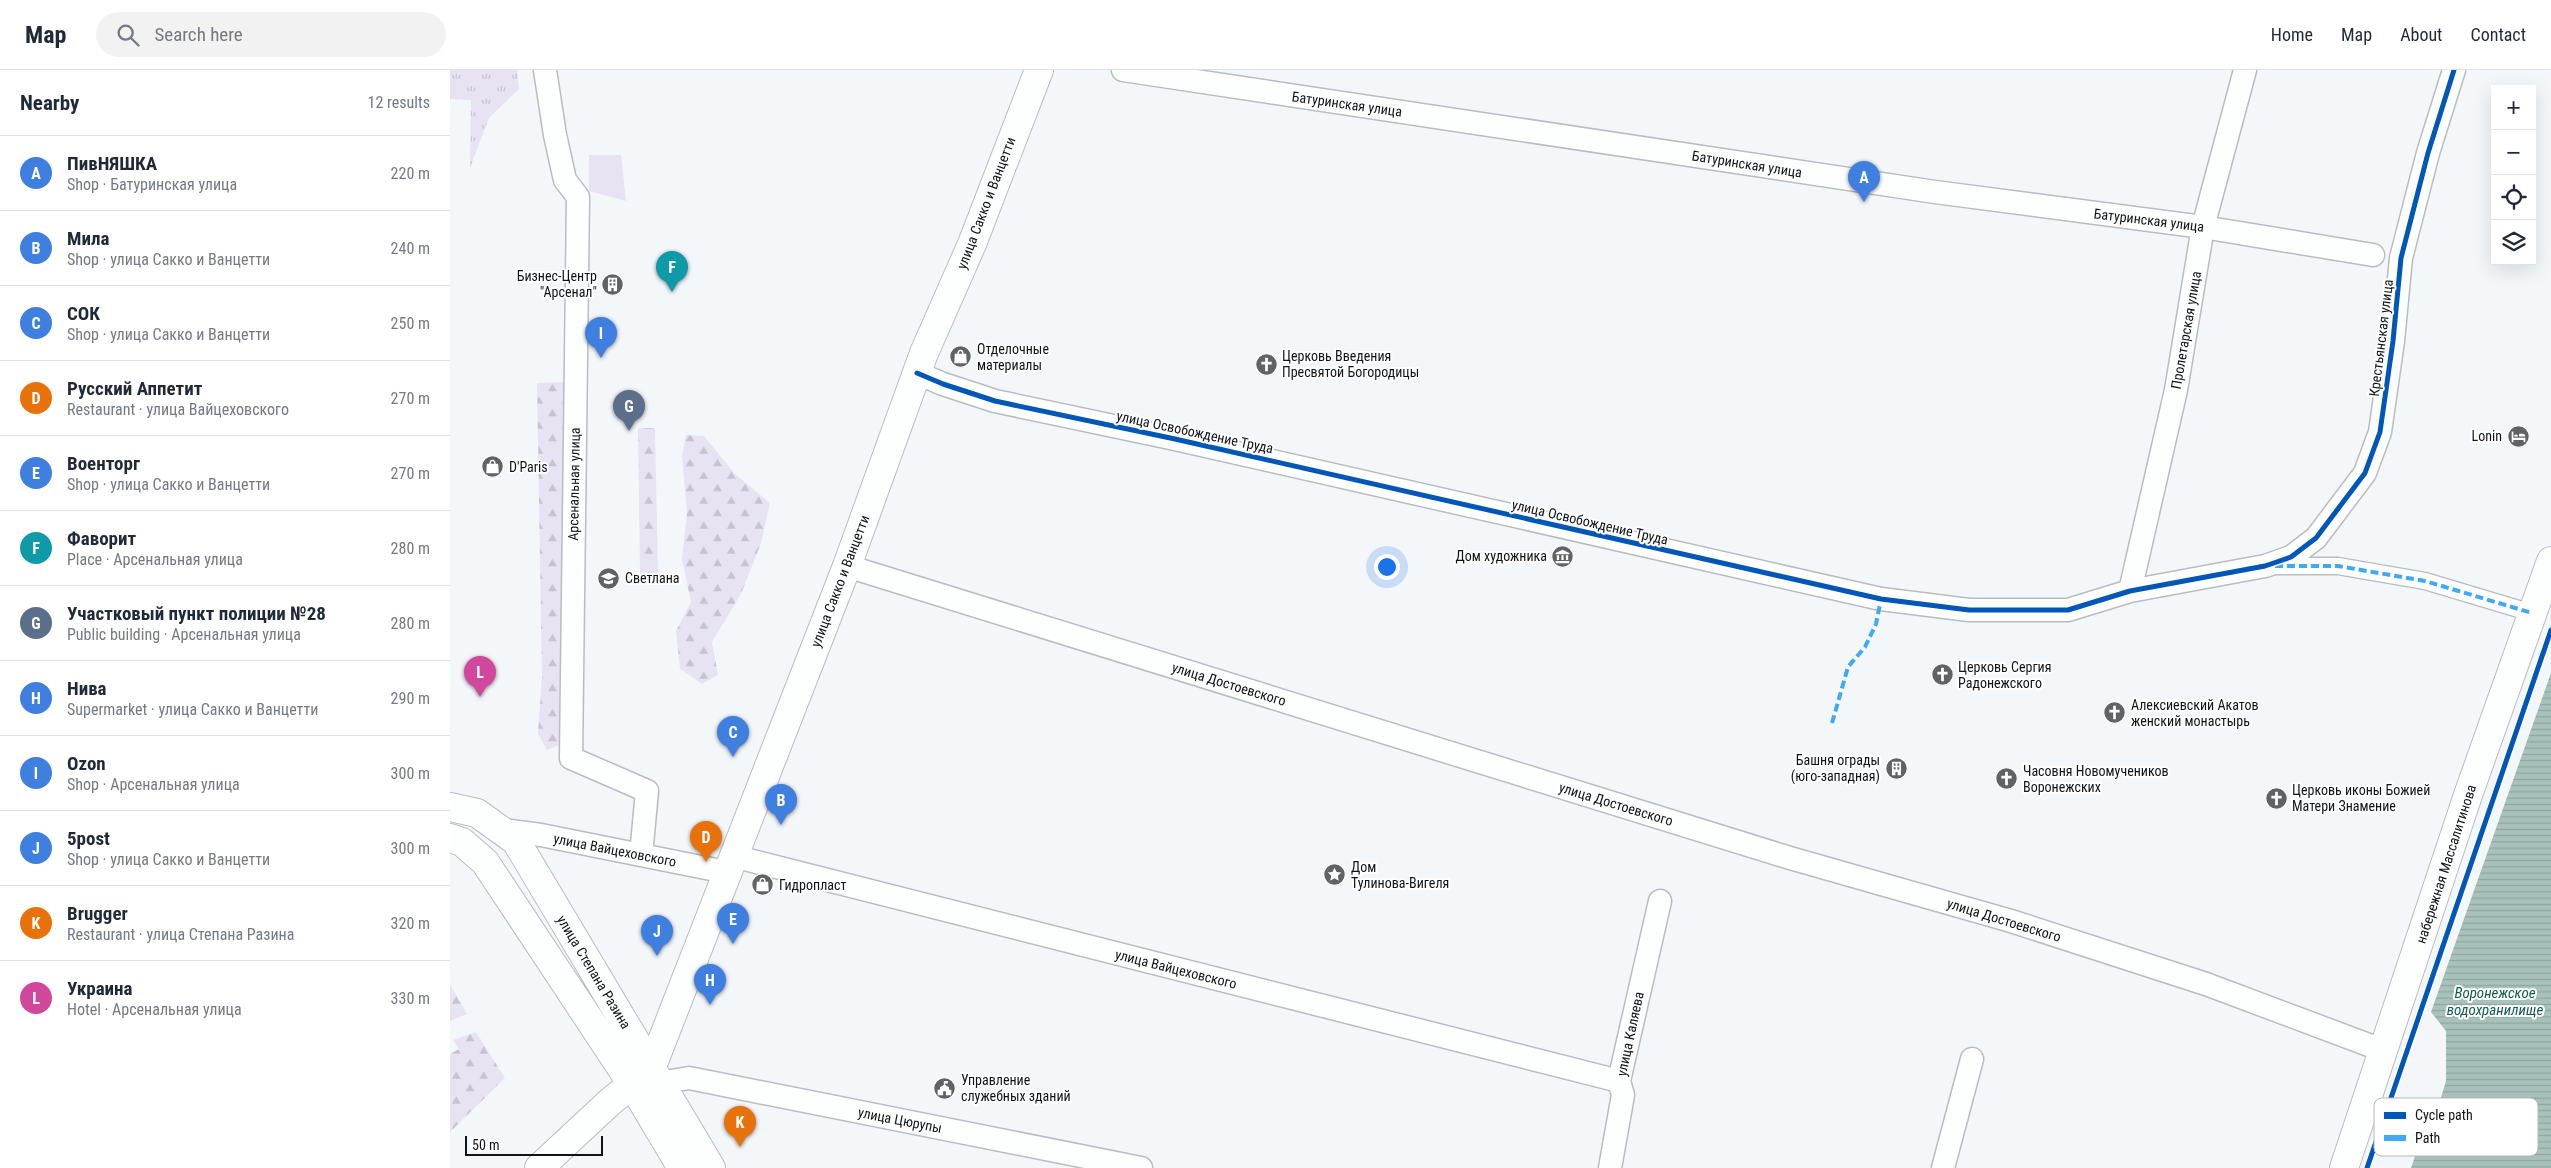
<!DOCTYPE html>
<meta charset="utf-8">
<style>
body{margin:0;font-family:"Roboto Condensed",sans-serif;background:#f2f2f3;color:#1f2937}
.controls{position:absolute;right:15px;top:15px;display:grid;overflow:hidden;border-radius:0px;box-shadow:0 5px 20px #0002}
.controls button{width:45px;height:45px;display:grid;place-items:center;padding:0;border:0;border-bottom:1px solid #e0e1e3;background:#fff;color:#1f2937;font:25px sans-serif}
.scale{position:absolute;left:15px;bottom:12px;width:138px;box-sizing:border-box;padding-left:5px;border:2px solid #0f1417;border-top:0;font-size:14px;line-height:18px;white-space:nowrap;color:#0f1417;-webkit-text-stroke:4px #fff;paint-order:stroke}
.you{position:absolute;left:936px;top:496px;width:18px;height:18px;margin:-12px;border:4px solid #fff;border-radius:50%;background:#1a73e8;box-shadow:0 0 0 8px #1a73e833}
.badge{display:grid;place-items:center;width:32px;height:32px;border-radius:50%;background:#5f6366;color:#fff;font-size:16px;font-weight:700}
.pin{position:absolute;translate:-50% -41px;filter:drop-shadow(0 1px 2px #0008)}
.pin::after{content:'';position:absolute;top:26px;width:18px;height:15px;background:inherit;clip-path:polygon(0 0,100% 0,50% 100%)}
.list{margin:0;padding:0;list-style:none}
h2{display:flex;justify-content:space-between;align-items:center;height:65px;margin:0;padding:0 20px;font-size:21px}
h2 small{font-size:16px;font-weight:400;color:#747a83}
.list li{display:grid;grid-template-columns:32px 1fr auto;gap:15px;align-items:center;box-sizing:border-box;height:75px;padding:0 20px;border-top:1px solid #e0e1e3}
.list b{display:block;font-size:19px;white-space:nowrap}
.list p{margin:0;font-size:16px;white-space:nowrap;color:#747a83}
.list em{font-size:16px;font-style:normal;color:#747a83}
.icon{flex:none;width:28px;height:28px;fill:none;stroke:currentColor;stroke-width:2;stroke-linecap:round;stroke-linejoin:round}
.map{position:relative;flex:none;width:2101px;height:1098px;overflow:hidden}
header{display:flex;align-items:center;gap:30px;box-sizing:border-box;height:70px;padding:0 25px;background:#fff;border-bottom:1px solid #e0e1e3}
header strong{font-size:24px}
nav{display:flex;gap:28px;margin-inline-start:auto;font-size:18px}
.search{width:350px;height:45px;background:#f2f2f3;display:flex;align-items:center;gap:12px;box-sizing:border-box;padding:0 18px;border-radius:28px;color:#747a83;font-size:19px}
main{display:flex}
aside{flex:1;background:#fff}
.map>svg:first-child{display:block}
.grass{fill:url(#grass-tufts)}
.forest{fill:url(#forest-firs)}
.green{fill:#e8e3f2}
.water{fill:url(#water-rules)}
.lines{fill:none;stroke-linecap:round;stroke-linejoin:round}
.pedestrian-casing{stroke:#b9bcc0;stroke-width:19}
.minor-casing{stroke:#b9bcc0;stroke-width:25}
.tertiary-casing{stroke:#b9bcc0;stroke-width:30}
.secondary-casing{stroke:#b9bcc0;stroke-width:30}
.primary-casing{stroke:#b9bcc0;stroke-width:30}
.pedestrian{stroke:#fdfefe;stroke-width:16}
.minor{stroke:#fdfefe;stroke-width:22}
.tertiary{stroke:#fdfefe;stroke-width:28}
.secondary{stroke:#fdfefe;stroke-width:28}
.primary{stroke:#fdfefe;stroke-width:28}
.quiet{stroke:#3fa9f5;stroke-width:4;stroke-dasharray:8 4;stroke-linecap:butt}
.cycleway-casing{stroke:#fff;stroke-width:8}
.cycleway{stroke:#0057b8;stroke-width:5}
.labels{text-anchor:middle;stroke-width:4;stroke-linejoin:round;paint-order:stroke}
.street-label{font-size:14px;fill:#0f1417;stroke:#fff}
.poi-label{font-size:14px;fill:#0f1417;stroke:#fff;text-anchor:start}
.water-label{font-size:15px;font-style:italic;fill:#145c4c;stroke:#fff}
.key{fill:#fff;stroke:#b7b8b9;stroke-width:1}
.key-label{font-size:14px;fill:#0f1417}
</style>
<header>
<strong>Map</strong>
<div class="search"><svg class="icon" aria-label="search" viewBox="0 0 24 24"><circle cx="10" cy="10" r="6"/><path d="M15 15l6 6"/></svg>Search here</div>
<nav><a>Home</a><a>Map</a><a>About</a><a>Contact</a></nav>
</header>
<main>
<aside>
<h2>Nearby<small>12 results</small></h2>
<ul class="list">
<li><span class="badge" style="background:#3f7fe0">A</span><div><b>ПивНЯШКА</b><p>Shop · Батуринская улица</p></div><em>220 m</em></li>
<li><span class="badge" style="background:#3f7fe0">B</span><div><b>Мила</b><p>Shop · улица Сакко и Ванцетти</p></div><em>240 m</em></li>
<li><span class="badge" style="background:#3f7fe0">C</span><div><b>СОК</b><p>Shop · улица Сакко и Ванцетти</p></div><em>250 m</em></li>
<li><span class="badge" style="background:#e8710a">D</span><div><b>Русский Аппетит</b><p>Restaurant · улица Вайцеховского</p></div><em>270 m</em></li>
<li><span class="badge" style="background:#3f7fe0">E</span><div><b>Военторг</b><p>Shop · улица Сакко и Ванцетти</p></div><em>270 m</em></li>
<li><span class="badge" style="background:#0f9aa8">F</span><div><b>Фаворит</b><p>Place · Арсенальная улица</p></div><em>280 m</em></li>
<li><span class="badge" style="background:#5c6f8a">G</span><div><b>Участковый пункт полиции №28</b><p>Public building · Арсенальная улица</p></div><em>280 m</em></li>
<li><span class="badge" style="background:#3f7fe0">H</span><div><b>Нива</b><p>Supermarket · улица Сакко и Ванцетти</p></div><em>290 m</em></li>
<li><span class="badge" style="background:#3f7fe0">I</span><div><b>Ozon</b><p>Shop · Арсенальная улица</p></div><em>300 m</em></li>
<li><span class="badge" style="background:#3f7fe0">J</span><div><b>5post</b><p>Shop · улица Сакко и Ванцетти</p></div><em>300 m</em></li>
<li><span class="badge" style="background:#e8710a">K</span><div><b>Brugger</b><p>Restaurant · улица Степана Разина</p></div><em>320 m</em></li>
<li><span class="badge" style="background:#d1479c">L</span><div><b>Украина</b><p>Hotel · Арсенальная улица</p></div><em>330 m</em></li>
</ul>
</aside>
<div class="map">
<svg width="2101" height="1098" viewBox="0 0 2101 1098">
<defs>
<pattern id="grass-tufts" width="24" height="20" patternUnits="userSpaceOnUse" patternTransform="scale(1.25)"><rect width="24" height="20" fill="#e8e3f2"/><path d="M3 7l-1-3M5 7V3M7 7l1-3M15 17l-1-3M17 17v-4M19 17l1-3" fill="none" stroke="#c6c2cf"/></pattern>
<pattern id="forest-firs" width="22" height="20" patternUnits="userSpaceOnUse" patternTransform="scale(1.25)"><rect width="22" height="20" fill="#e8e3f2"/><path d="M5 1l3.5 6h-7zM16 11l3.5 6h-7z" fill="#c6c2cf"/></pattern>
<pattern id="water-rules" width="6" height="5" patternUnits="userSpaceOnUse" patternTransform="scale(1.25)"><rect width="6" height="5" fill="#a8c2bb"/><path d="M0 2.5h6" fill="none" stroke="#8fa6a0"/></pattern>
</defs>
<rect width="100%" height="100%" fill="#f4f7fa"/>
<!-- grass -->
<path class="grass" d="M0,0h67l2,19 -30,29 -19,50 1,-68 -21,-1z"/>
<!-- forest -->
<path class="forest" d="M120,312l-11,322 3,40 -15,6 -9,-17 4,-56 -5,-294z
M205,358l3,145 -18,1 -2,-146z
M236,365l18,1 31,38 35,29 -9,40 -20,51 -29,48 6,33 -16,9 -22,-15 -4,-38 15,-29 -9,-43 5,-46 -5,-57z
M0,914l17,30 -17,7z
M26,962l29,46 -55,54v-78l9,-5 -6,-9z"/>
<!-- green -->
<path class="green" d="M139,85h32l5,46 -37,-10z"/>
<!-- water -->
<path class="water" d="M2101,603v495h-140l6,-18 -4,-8 9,-18 16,-17 8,-26v-50l-15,-19z"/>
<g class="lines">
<defs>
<path id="pedestrian" d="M1825,496h63l87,15 107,32"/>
<path id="minor" d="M95,0l10,65 10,45 13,17 -7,561 76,33 -6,64
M673,0l812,122 268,35 170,28
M467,303l26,11 52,17 180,38 706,160 88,11h99l62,-19 135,-25 26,-9 25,-19 49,-65 15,-41 13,-91 8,-83 27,-105 26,-83
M397,496l943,292 221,63 195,63 176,66
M1680,521l46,-201 27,-163 42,-157
M53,760l38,5 185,37
M283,786l886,225
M209,1013l30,-5 452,90
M1160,1098l13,-73 -4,-14 41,-180
M1493,1098l29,-109"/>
<path id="tertiary" d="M89,1098l72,-67 40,-32 196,-503 77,-213 48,-109 67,-174"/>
<path id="secondary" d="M1894,1098l124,-373 83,-234"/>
<path id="primary" d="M0,737l27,6 39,28 195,327
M0,768l12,4 23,20 147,222 50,84"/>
</defs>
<!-- pedestrian casing -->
<use href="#pedestrian" class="pedestrian-casing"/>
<!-- minor casing -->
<use href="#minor" class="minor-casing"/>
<!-- tertiary casing -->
<use href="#tertiary" class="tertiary-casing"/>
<!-- secondary casing -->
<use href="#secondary" class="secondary-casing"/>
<!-- primary casing -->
<use href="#primary" class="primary-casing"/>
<!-- pedestrian -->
<use href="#pedestrian" class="pedestrian"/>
<!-- minor -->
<use href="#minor" class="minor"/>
<!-- tertiary -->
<use href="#tertiary" class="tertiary"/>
<!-- secondary -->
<use href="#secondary" class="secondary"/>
<!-- primary -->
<use href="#primary" class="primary"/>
<!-- quiet -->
<path class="quiet" d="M1825,496h63l87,15 107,32
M1382,653l16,-56 17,-20 11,-23 5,-25"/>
<defs>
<path id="cycleway" d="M467,303l26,11 52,17 180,38 706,160 88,11h99l62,-19 135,-25 26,-9 25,-19 49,-65 15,-41 13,-91 8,-83 27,-105 26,-83
M1917,1098l184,-538"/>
</defs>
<!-- cycleway casing -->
<use href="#cycleway" class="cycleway-casing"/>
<!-- cycleway -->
<use href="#cycleway" class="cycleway"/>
</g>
<!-- icons -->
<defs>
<symbol id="building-disc" viewBox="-11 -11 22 22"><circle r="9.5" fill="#5f6366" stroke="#fff"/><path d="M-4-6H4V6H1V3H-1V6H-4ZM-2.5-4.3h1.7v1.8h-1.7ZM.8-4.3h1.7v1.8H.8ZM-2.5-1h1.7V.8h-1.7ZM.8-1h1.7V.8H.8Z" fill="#fff"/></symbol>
<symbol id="shop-disc" viewBox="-11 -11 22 22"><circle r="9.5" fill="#5f6366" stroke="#fff"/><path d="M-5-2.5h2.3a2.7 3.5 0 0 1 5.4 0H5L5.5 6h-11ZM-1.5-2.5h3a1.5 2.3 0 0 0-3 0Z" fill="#fff"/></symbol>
<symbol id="church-disc" viewBox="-11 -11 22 22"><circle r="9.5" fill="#5f6366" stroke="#fff"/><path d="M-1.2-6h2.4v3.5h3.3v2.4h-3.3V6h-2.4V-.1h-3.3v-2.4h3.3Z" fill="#fff"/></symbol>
<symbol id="hotel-disc" viewBox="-11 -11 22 22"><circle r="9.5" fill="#5f6366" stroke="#fff"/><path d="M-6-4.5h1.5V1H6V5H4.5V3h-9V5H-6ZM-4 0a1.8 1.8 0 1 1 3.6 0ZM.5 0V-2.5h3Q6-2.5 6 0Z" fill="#fff"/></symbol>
<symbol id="museum-disc" viewBox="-11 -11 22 22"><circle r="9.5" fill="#5f6366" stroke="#fff"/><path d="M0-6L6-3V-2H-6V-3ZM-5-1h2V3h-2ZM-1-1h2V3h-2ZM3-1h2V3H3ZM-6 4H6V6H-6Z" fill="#fff"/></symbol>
<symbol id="school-disc" viewBox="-11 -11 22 22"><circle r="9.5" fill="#5f6366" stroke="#fff"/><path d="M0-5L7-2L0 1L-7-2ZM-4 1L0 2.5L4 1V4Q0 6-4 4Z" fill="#fff"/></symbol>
<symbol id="sight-disc" viewBox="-11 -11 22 22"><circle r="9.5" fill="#5f6366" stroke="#fff"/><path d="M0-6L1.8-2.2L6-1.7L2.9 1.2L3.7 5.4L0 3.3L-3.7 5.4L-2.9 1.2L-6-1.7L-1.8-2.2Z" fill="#fff"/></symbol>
<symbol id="civic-disc" viewBox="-11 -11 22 22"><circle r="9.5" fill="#5f6366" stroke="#fff"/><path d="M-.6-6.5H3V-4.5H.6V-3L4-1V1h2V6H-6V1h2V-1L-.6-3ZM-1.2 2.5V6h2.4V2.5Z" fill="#fff"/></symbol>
</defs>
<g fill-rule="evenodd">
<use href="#building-disc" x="150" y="202" width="25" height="25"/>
<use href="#shop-disc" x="498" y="274" width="25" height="25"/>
<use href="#church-disc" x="804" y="282" width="25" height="25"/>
<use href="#hotel-disc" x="2056" y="354" width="25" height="25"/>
<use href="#shop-disc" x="30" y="384" width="25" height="25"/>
<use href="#museum-disc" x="1100" y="474" width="25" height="25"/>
<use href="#school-disc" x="146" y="496" width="25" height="25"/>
<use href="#church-disc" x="1480" y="592" width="25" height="25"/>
<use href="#church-disc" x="1652" y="630" width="25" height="25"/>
<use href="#building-disc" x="1434" y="686" width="25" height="25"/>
<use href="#church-disc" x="1544" y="696" width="25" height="25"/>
<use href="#church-disc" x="1814" y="716" width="25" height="25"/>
<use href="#sight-disc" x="872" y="792" width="25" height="25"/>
<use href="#shop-disc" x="300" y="802" width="25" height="25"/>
<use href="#civic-disc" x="482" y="1006" width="25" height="25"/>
</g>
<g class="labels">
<!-- street labels -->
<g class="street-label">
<text transform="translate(897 34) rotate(8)" y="5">Батуринская улица</text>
<text transform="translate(1297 94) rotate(9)" y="5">Батуринская улица</text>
<text transform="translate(536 133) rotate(-69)" y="5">улица Сакко и Ванцетти</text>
<text transform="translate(1699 150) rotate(7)" y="5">Батуринская улица</text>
<text transform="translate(1736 260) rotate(-80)" y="5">Пролетарская улица</text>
<text transform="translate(1931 268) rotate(-83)" y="5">Крестьянская улица</text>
<text transform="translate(745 362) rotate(12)" y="5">улица Освобождение Труда</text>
<text transform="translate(124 414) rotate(-89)" y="5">Арсенальная улица</text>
<text transform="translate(1140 452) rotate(13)" y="5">улица Освобождение Труда</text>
<text transform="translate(390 511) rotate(-69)" y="5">улица Сакко и Ванцетти</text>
<text transform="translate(779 614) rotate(17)" y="5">улица Достоевского</text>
<text transform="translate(1166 734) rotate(17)" y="5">улица Достоевского</text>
<text transform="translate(165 780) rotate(11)" y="5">улица Вайцеховского</text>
<text transform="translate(1996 794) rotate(-72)" y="5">набережная Массалитинова</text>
<text transform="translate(1554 850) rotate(17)" y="5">улица Достоевского</text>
<text transform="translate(726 899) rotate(14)" y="5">улица Вайцеховского</text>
<text transform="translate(144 902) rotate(59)" y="5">улица Степана Разина</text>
<text transform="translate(1180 964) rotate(-78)" y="5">улица Каляева</text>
<text transform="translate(450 1050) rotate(11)" y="5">улица Цюрупы</text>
</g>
<!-- poi labels -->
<g class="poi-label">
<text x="147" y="211" text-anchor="end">Бизнес-Центр<tspan x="147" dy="16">"Арсенал"</tspan></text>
<text x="527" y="284">Отделочные<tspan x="527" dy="16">материалы</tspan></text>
<text x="832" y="291">Церковь Введения<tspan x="832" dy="16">Пресвятой Богородицы</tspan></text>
<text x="2052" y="371" text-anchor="end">Lonin</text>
<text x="59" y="402">D'Paris</text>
<text x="1097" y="491" text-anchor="end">Дом художника</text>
<text x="175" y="513">Светлана</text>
<text x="1508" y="602">Церковь Сергия<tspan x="1508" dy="16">Радонежского</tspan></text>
<text x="1681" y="640">Алексиевский Акатов<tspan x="1681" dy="16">женский монастырь</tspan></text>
<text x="1430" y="695" text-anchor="end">Башня ограды<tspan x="1430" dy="16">(юго-западная)</tspan></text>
<text x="1573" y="706">Часовня Новомучеников<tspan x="1573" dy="16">Воронежских</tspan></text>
<text x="1842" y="725">Церковь иконы Божией<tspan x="1842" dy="16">Матери Знамение</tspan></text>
<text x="901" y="802">Дом<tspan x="901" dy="16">Тулинова-Вигеля</tspan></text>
<text x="329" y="820">Гидропласт</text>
<text x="511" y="1015">Управление<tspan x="511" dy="16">служебных зданий</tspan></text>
</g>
<!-- water labels -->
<g class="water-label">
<text x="2045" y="928">Воронежское<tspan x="2045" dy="17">водохранилище</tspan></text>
</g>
</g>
<!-- legend -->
<rect x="1924" y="1028" width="164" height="58" rx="8" class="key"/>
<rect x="1934" y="1042" width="22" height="7" fill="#0057b8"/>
<rect x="1934" y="1065" width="22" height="6" fill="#3fa9f5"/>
<g class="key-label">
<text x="1965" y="1050">Cycle path</text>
<text x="1965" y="1073">Path</text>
</g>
</svg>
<div class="controls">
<button>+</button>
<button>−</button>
<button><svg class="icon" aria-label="locate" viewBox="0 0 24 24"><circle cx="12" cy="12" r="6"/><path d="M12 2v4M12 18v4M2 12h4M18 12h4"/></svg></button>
<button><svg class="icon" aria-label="layers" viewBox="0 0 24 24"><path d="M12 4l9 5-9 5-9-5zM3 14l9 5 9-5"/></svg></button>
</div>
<div class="scale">50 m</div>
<div class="you"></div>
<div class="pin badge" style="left:1414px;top:132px;background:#3f7fe0">A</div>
<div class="pin badge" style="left:331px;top:755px;background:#3f7fe0">B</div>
<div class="pin badge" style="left:283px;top:687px;background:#3f7fe0">C</div>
<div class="pin badge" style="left:256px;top:792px;background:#e8710a">D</div>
<div class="pin badge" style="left:283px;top:874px;background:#3f7fe0">E</div>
<div class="pin badge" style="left:222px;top:222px;background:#0f9aa8">F</div>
<div class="pin badge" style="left:179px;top:361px;background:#5c6f8a">G</div>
<div class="pin badge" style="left:260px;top:935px;background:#3f7fe0">H</div>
<div class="pin badge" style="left:151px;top:288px;background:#3f7fe0">I</div>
<div class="pin badge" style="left:207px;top:886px;background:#3f7fe0">J</div>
<div class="pin badge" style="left:290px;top:1077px;background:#e8710a">K</div>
<div class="pin badge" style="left:30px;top:627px;background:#d1479c">L</div>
</div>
</main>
